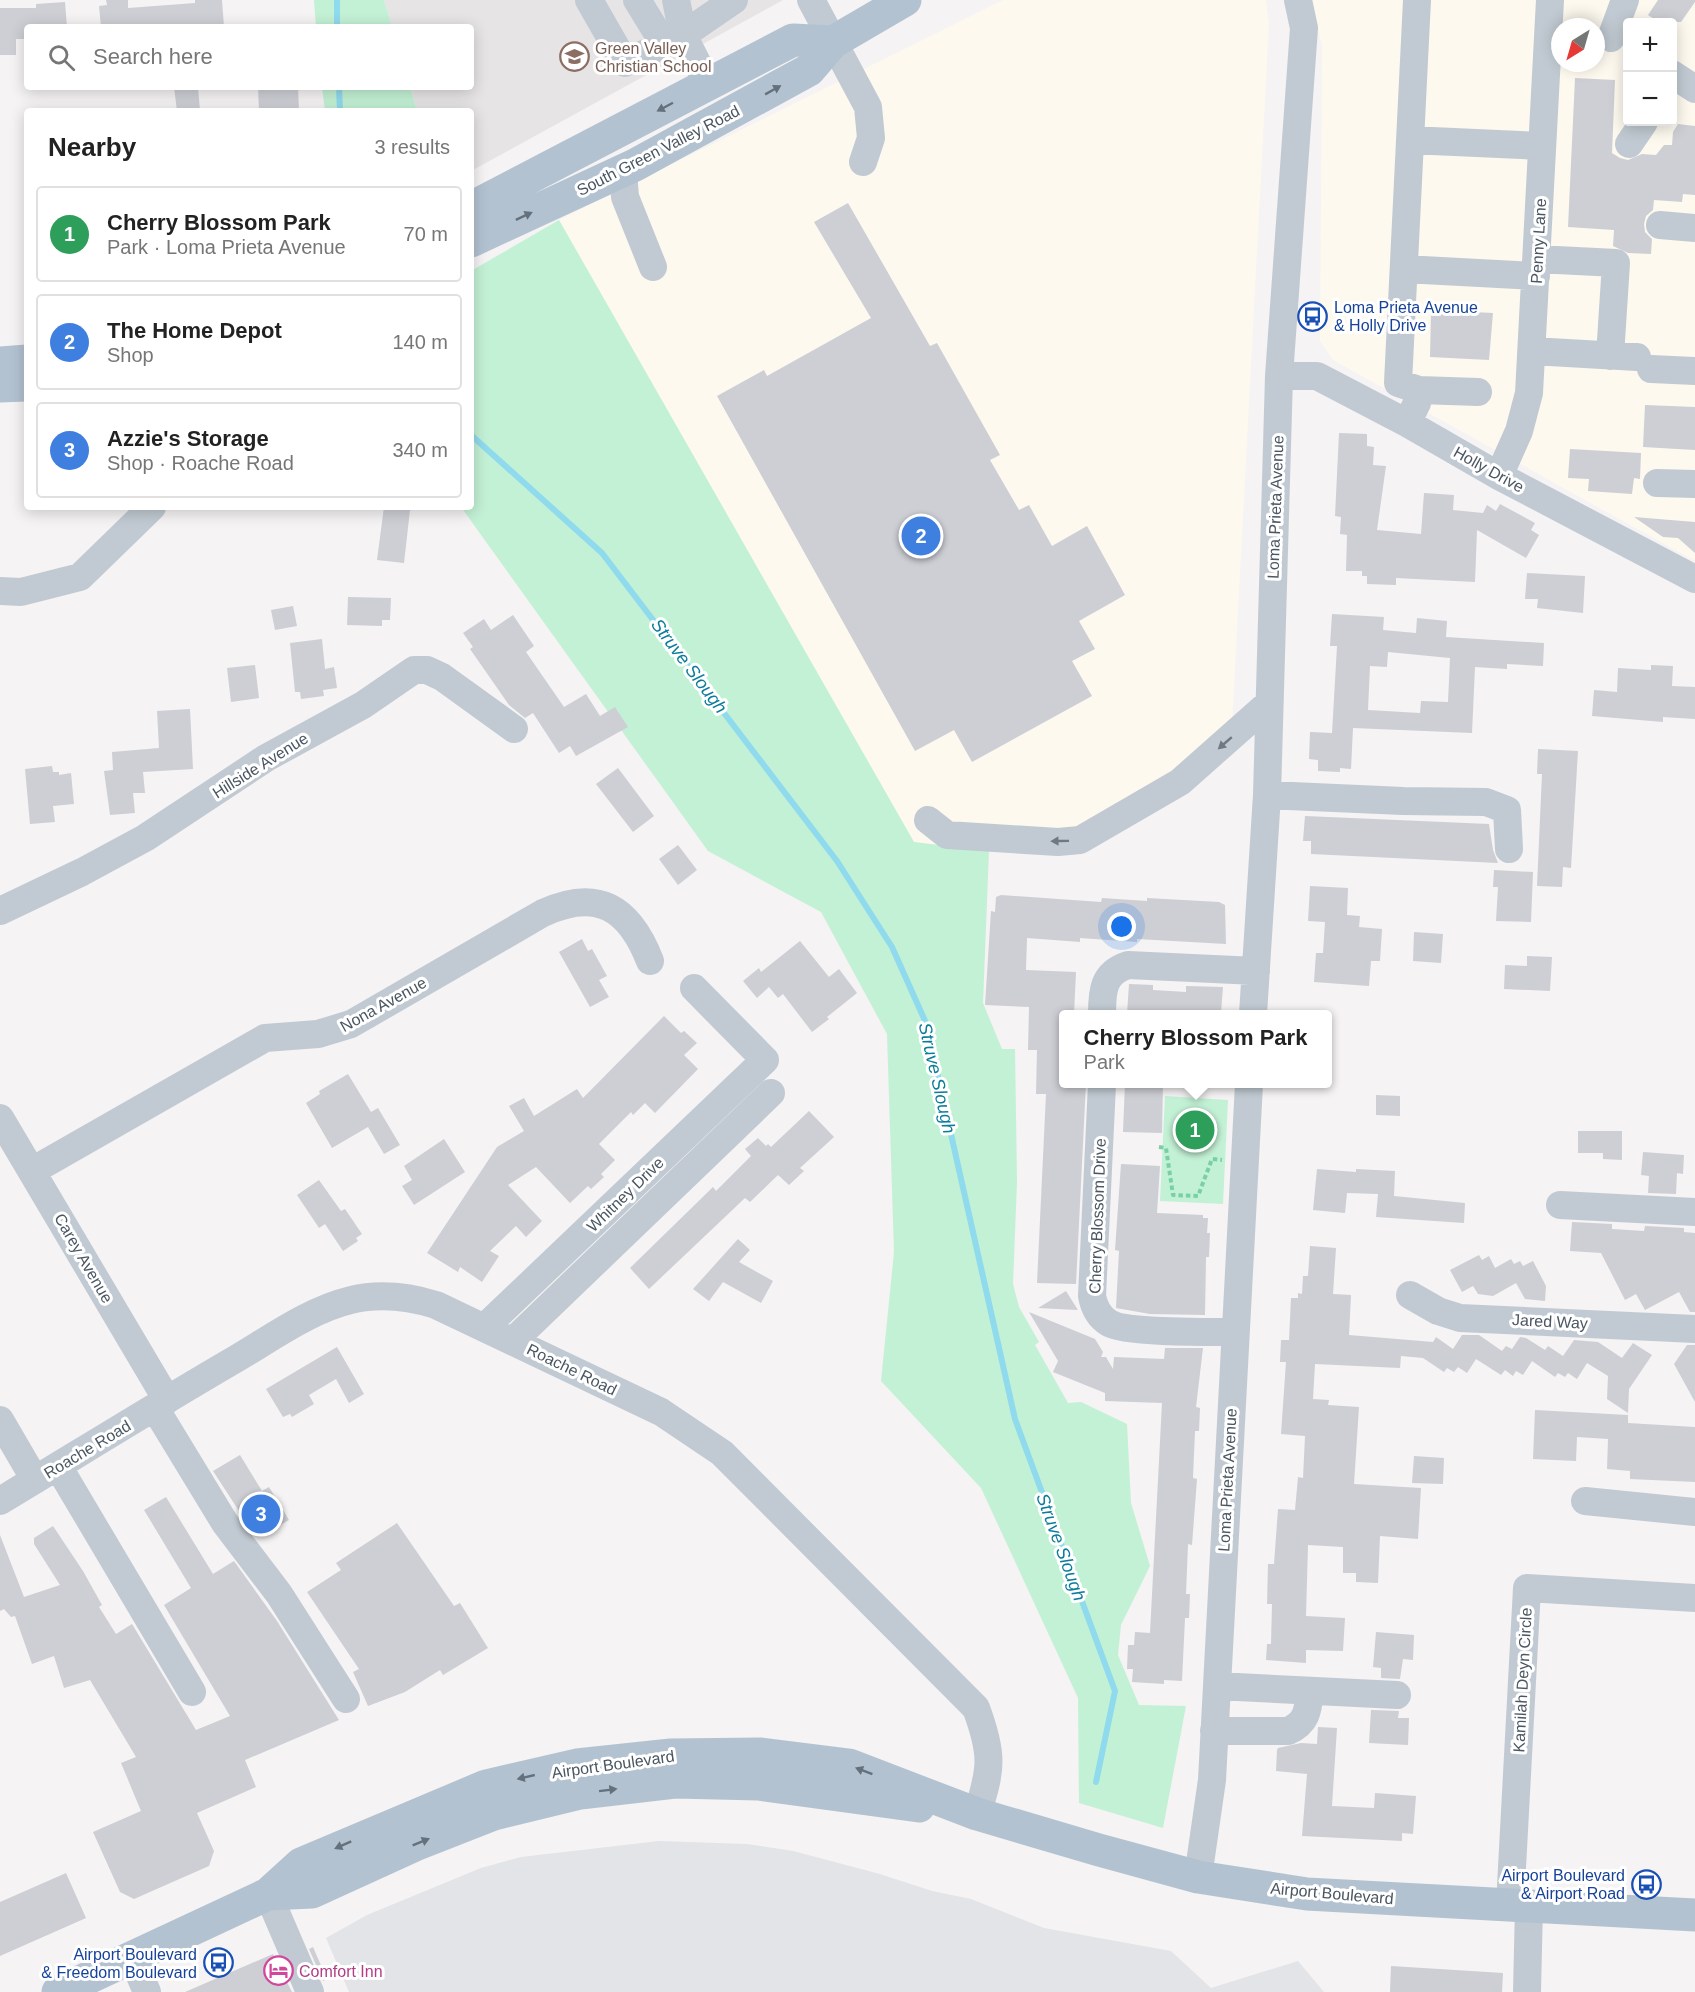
<!DOCTYPE html>
<meta charset="utf-8">
<style>
body{margin:0;font-family:Arial,sans-serif;background:#f2f2f2;color:#222}
.controls{position:absolute;right:18px;top:18px;display:grid;overflow:hidden;border-radius:6px;box-shadow:0 3px 15px #0003}
.controls button{width:54px;height:54px;display:grid;place-items:center;padding:0;border:0;border-bottom:2px solid #e0e0e0;background:#fff;color:#222;font:30px sans-serif}
.compass{position:absolute;left:1551px;top:18px;width:54px;height:54px;border-radius:50%;background:#fff;box-shadow:0 3px 15px #0003;rotate:217deg}
.you{position:absolute;left:1122px;top:927px;width:21px;height:21px;margin:-15px;border:4px solid #fff;border-radius:50%;background:#1a73e8;box-shadow:0 0 0 9px #1a73e833}
.badge{display:grid;place-items:center;width:39px;height:39px;border-radius:50%;background:#ea580c;color:#fff;font-size:20px;font-weight:700}
.pin{position:absolute;translate:-50% -50%;border:3px solid #fff;box-shadow:0 2px 6px #0006}
.popup{position:absolute;left:1059px;top:1010px;width:273px;height:78px;box-sizing:border-box;display:grid;place-content:center;border-radius:6px;background:#fff;filter:drop-shadow(0 2px 4px #0005);font-size:20px;white-space:nowrap;color:#767676}
.popup b{font-size:22px;color:#222}
.popup::after{content:'';position:absolute;left:50%;top:100%;margin-left:-12px;border:12px solid transparent;border-top-color:#fff}
.list{margin:0;padding:0;list-style:none}
h2{display:flex;justify-content:space-between;align-items:center;height:78px;margin:0;padding:0 24px;font-size:26px}
h2 small{font-size:20px;font-weight:400;color:#767676}
.list li{display:grid;grid-template-columns:39px 1fr auto;gap:18px;align-items:center;box-sizing:border-box;height:96px;margin:0 12px 12px;padding:0 12px;border:2px solid #e0e0e0;border-radius:6px}
.list b{display:block;font-size:22px;white-space:nowrap}
.list p{margin:0;font-size:20px;white-space:nowrap;color:#767676}
.list em{font-size:20px;font-style:normal;color:#767676}
.icon{flex:none;width:33px;height:33px;fill:none;stroke:currentColor;stroke-width:2;stroke-linecap:round;stroke-linejoin:round}
.map{position:relative;flex:none;width:1695px;height:1992px;overflow:hidden}
.search{position:absolute;background:#fff;box-shadow:0 3px 15px #0003;left:24px;top:24px;width:450px;height:66px;display:flex;align-items:center;gap:15px;box-sizing:border-box;padding:0 21px;border-radius:6px;color:#767676;font-size:22px}
.panel{position:absolute;background:#fff;box-shadow:0 3px 15px #0003;left:24px;top:108px;width:450px;height:402px;border-radius:6px}
.map>svg:first-child{display:block}
.commercial{fill:#fdf9ef;fill-rule:evenodd}
.education{fill:#e6e4e5}
.airport{fill:#e2e4e7}
.green{fill:#c3f1d5}
.lines{fill:none;stroke-linecap:round;stroke-linejoin:round}
.stream{stroke:#90daee;stroke-width:6}
.building{fill:#cdcfd5;fill-rule:evenodd}
.path{stroke:#7ad0a6;stroke-width:4;stroke-dasharray:4.5 3;stroke-linecap:butt}
.minor{stroke:#c1cad2;stroke-width:28}
.major{stroke:#b3c2d1;stroke-width:33}
.oneway{fill:#64717d}
.oneway2{fill:#6e7983}
.labels{text-anchor:middle;stroke-width:6;stroke-linejoin:round;paint-order:stroke}
.education-label{font-size:16px;fill:#785e54;stroke:#fff;text-anchor:start}
.street-label{font-size:16px;fill:#4a5661;stroke:#fff}
.transit-label{font-size:16px;fill:#164399;stroke:#fff;text-anchor:end}
.hotel-label{font-size:16px;fill:#b23c85;stroke:#fff;text-anchor:start}
.water-label{font-size:18px;font-style:italic;fill:#0c7c9b;stroke:#fff}
</style>
<div class="map">
<svg width="1695" height="1992" viewBox="0 0 1695 1992">
<rect width="100%" height="100%" fill="#f5f3f3"/>
<!-- commercial -->
<path class="commercial" d="M1003,0h263l3,24 -38,721 -158,107 -84,-1 -75,-9 -355,-622z
M1311,0h384v561l-362,-201 -13,-19 2,-295zM1628,22h44v100h-44zM1560,27h36v36h-36z"/>
<!-- education -->
<path class="education" d="M384,0h399l-312,171v-60h-54l-7,-24h61v-60h-79z"/>
<!-- airport -->
<path class="airport" d="M659,1841l88,3 46,7 87,23 52,17 39,8 73,29 127,23 40,37 87,-27 26,31h-975l-23,-54 41,-23 114,-47 40,-11z"/>
<!-- green -->
<path class="green" d="M314,0h70l8,27h-76z
M322,87h88l7,24h-92z
M559,220l355,622 75,9 -6,152 19,46h13l2,133 -4,102 6,23 20,35 -4,3 33,58 13,-1 46,22 4,79 19,63 -29,59 -3,30 21,50 47,1 -23,122 -84,-25 -1,-105 -97,-210 -100,-107 13,-129 -7,-218 -66,-122 -113,-61 -247,-344h10v-236z
M1165,1096l63,4 -5,104 -63,-3z"/>
<g class="lines">
<!-- stream -->
<path class="stream" d="M337,0v27
M339,87l1,24
M471,435l131,118 235,308 55,86 34,76 89,396 100,272 -19,91"/>
</g>
<!-- building -->
<path class="building" d="M106,0h22v8l67,-5v-3h27l2,27h-123l-2,-21 8,-1z
M1658,0h37v2l-14,20h-22l-11,-7z
M65,2l2,25h-40v12h-11v16h-16v-47h36v-4z
M1575,78l40,2 -3,73 8,5 8,2 14,-6 14,1 8,-10h8l1,-13 5,-8 17,2v69l-12,-1 -1,8 -28,-2 -1,10 -7,6 -2,8 1,8 7,7 -1,15 -23,-1 -15,-7 1,-16 -46,-3z
M174,87h24l2,24h-23z
M258,87h40l1,24h-40z
M848,203l82,143 7,-3 63,112 -10,5 29,50 10,-5 23,41 35,-20 38,69 -46,26 16,28 -23,12 20,35 -120,66 -18,-32 -39,21 -198,-355 47,-26 3,6 104,-58 -57,-96z
M1431,310l62,3 -4,47 -59,-3z
M1645,405l50,2v43l-52,-3z
M1339,433l28,1v12l7,1 -1,18 13,1 -9,64 44,4 3,-41 30,2 -1,15 30,3 4,-8 9,6 4,-7 35,19 -4,7 8,5 -13,23 -49,-28 -2,52 -79,-4v7l-29,-1v-8h-5v-5h-16l1,-36 -7,-1 1,-17 -6,-1z
M1570,449l71,4 -1,26 -6,-1 -2,16 -44,-3 1,-12 -21,-1z
M384,507l26,3 -6,53 -27,-3z
M1634,517l61,5v31l-17,-15 -15,-1z
M1527,573l58,3 -2,37 -46,-5 1,-9h-13z
M348,597l43,1 -1,22h-8v6l-35,-1z
M293,606l4,20 -22,4 -4,-20z
M1332,614l52,3 -1,13 33,3 1,-15 30,3 -1,16 98,6 -1,23 -36,-2v5l-32,-2 -3,66 -119,-5 -2,41 -11,-1v4l-22,-1v-11l-9,-1 1,-27 22,1 5,-87h-7zM1388,652l62,6 -2,44 -27,-1 -1,12 -52,-3 2,-44 17,1z
M513,615l21,31 -8,6 38,55 22,-13 14,22 15,-9 13,20 -52,29 -6,-10 -11,7 -26,-40 -8,5 -16,-13 -39,-56 3,-2 -10,-14 21,-14 7,11z
M322,639l3,30 9,-2 3,21 -14,2 1,6 -23,3 -1,-7h-5l-5,-49z
M255,665l4,33 -28,4 -4,-34z
M1651,665l22,1 -1,20 23,1v32l-32,-2v5l-71,-6 2,-26 23,2 1,-24 33,2z
M190,709l3,60 -50,3 2,21h-12l2,20 -25,2 -6,-44 9,-1 -1,-18 47,-4 -2,-37z
M1538,749l40,2 -7,117 -8,-1 -1,20 -25,-1 5,-112h-5z
M52,766l1,6h6v3l12,-2 3,31 -21,2 2,16 -25,2 -5,-55z
M618,768l36,48 -21,16 -37,-48z
M1305,816l184,8 4,26 5,13 -187,-9v-13h-8z
M678,845l19,25 -19,15 -19,-26z
M1494,870l39,2 -2,50 -35,-1 2,-34h-5z
M1310,886l38,2 -1,27 13,1 -1,11 23,2 -2,32h-9l-2,25 -55,-4 2,-29h7l2,-31 -17,-1z
M1001,895l100,7 1,-4 45,3v-3l72,4 6,3 1,39 -89,-5v3l-57,-4v4l-53,-4 -1,32 50,2 -2,42h-11v69h23l-10,201 -39,-1 9,-189h-10l1,-44h-9l1,-43 -44,-2 6,-94 4,1 1,-15z
M1414,932l29,2 -2,29 -28,-2z
M582,939l6,12 4,-2 15,27 -8,4 10,17 -19,10 -31,-55z
M800,941l29,36 10,-8 18,24 -30,24 2,2 -17,13 -29,-38 -5,4 -9,-11 -12,11 -14,-17 16,-13 2,4z
M1527,956l25,1 -2,34 -46,-2 1,-24 22,1z
M1129,984l24,1v5l33,2v-6l37,1 -2,25 -3,2h-91z
M664,1016l17,17 3,-2 13,12 -13,12 14,14 -43,44 -10,-10 -12,12 -2,-3 -32,32 16,16 -14,14 3,3 -13,12 -3,-3 -18,17 -34,-36 -28,18 34,36 -16,16 -10,-11 -26,25 9,5 -17,26 -22,-15 -2,5 -31,-19 70,-106 27,-16 -15,-25 15,-8 10,18 43,-27 6,9z
M348,1074l23,38 7,-4 22,37 -16,9 -16,-27 -36,21 -26,-45 14,-9 -1,-3z
M1125,1083h38l-1,50 -39,-1z
M1376,1095l24,1v20l-24,-1z
M809,1111l25,26 -34,31 4,3 -15,14 -11,-10 -28,27 -5,-4 -96,91 -19,-21 83,-81 3,4 35,-35 -6,-7 13,-11 8,8 2,-2 3,3z
M1578,1131h44v29l-19,-1v-6h-25z
M444,1139l21,33 -51,33 -12,-19 10,-6 -8,-14z
M1643,1152l41,3 -1,19 -6,-1 -1,21 -28,-1 1,-17 -8,-1z
M1121,1164l39,2 -3,47 46,2v3h5l-1,15h3l-1,24h-3l-1,58 -55,-1 -34,-6 3,-57 -4,-1z
M1317,1169l39,3v-3l39,2 -1,25 71,7 -1,20 -88,-6 2,-23 -31,-1 -2,20 -32,-3z
M319,1180l22,31 4,-2 17,25 -6,4 2,3 -15,10 -18,-27 -6,4 -22,-33z
M1572,1222l40,2v5l32,2 1,-5 39,2v4l11,1v79h-5l-11,-20 -34,18 -9,-16 -11,6 -24,-47 -31,-2z
M738,1239l12,11 -11,12 34,19 -12,22 -38,-21 -14,19 -16,-12z
M1310,1246l26,2 -3,46 18,1 -2,40 84,7 3,-5 17,12 9,-14h17l23,16 4,-5 6,3 8,-12 6,1 19,12 3,-4 15,10 11,-16 24,2 24,16 11,-15 19,12 -23,34 -1,24 -21,-14 1,-23 -21,-13 -10,16 -9,-6 -3,4 -7,-4 -3,4 -23,-16 -9,14 -7,-4 -3,5 -8,-6 -4,5 -25,-16 -9,14 -9,-6 -4,5 -7,-4 -3,4 -21,-14 -22,-2 -1,12 -85,-4 -2,35 16,1 -1,5 31,2 -5,77 67,4 -3,51 -38,-3 -2,47 -22,-1v-9h-13v-26l-35,-2 -2,71 39,2 -2,33 -37,-1v13l-40,-3 1,-16h4l1,-40h-5l1,-40h6l4,-55 17,1 3,-33 5,1 2,-42 -24,-2 5,-72h-6l1,-22h8l2,-42h7v-5l4,1 1,-18h5z
M1479,1255l3,5 7,-4 6,12 16,-9 3,5 6,-3 3,5 10,-5 13,25 -1,15 -20,-2 -9,-16 -23,13 -15,-2 -5,-8 -11,6 -12,-22z
M1066,1291l12,19 -40,-2z
M1029,1312l66,27 8,13 -2,5h5l7,12 1,-12 50,2 1,-11h38l-7,59 4,1 -1,23h-4l-2,47 4,1 -5,66 -4,-1 -2,50h4l-1,24h-4l-3,63 -18,-1v4l-32,-2 1,-13h-6l1,-24h6l1,-13 15,1 12,-230 -57,-2v-8l-52,-21 5,-11z
M1687,1345h8v57l-21,-38z
M337,1347l27,47 -15,9 -13,-24 -27,16 5,9 -22,13 -2,-3 -7,3 -17,-28z
M1535,1410l93,5v8l67,4v55l-65,-3v-8l-23,-2 1,-30 -31,-2 -1,24 -43,-2z
M240,1455l22,36 7,-4 20,33 -22,13 -3,-5 -10,6 -41,-63z
M1414,1456l30,2 -1,26 -31,-1z
M166,1497l47,77 21,-13 43,60 62,99 -94,40 11,27 -59,26 17,38 -5,15 -75,33 -14,-7 -27,-60 48,-21 -20,-48 15,-6 -46,-77 -26,8 -10,-32 -22,8 -17,-48 -4,1 -7,-8 -4,2v-76l24,62 36,-12 -26,-41v-6l19,-12 30,45 19,34 -3,2 17,27 16,-10 64,106 34,-14 -66,-111 27,-17 -47,-78z
M397,1523l57,83 6,-3 28,45 -45,27 -3,-5 -35,22 -37,14 -15,-34 6,-3 -52,-77 34,-22 -5,-7z
M1376,1632l38,3 -1,25 -10,-1 -3,20 -19,-1v-10l-8,-1z
M1371,1710l28,1 -1,7h11l-1,27 -39,-2z
M1318,1727l19,1 -5,78 42,2 1,-15 41,3 -3,38 -11,-1v8l-100,-5 5,-62 -31,-3 1,-21 1,-2 23,-5 16,1z
M66,1873l20,45 -86,38v-54z
M313,1947l14,32 -4,2 -14,-32z
M273,1954l19,38h-107z
M1391,1966l112,7 -1,19h-112z"/>
<g class="lines">
<!-- path -->
<path class="path" d="M1159,1147l7,1 7,47 25,1 14,-37 10,1"/>
<!-- minor -->
<path class="minor" d="M589,0l36,63 58,-28 51,-35
M637,0l27,44
M676,0l7,35 25,49
M811,0l57,107 3,31 -8,24
M1611,38l14,-38
M1672,74l23,15
M1410,140l132,6
M1629,144l15,-22
M623,171l2,26 28,70
M1660,225l35,3
M1537,259l79,4 -6,93
M1404,269l132,7
M1532,351l105,6
M1651,369l44,2
M1279,376h38l90,47 92,53 196,103
M1419,390l59,2
M1407,423l10,-20 2,-13 -21,-7 19,-383
M1499,476l20,-45 10,-38 21,-393
M1657,483l38,1
M0,591l21,1 59,-15 72,-70
M1267,795l136,6 83,1 21,8 2,39
M928,820l19,15 111,7 22,-2 100,-58 88,-78
M0,911l82,-39 63,-34 121,-80 97,-53 51,-35h13l15,7 72,52
M1102,1014c0,-23 1,-41 26,-49l128,6
M1253,1014l14,-219 12,-419 25,-348 -6,-28
M1102,1084l-10,212c2,11 7,21 17,27 16,10 101,9 126,9
M0,1118l167,282
M32,1171l233,-133 53,-4 33,-10 192,-111c54,-25 86,-6 107,48
M1560,1205l135,7
M1410,1295l28,16 22,7 235,11
M485,1327l280,-267 -71,-72
M513,1341l258,-248
M155,1408l70,115 54,71 67,105
M0,1420l35,60
M58,1466l134,226
M0,1501c78,-47 155,-95 234,-141 36,-21 75,-50 117,-60 29,-7 56,-4 85,5l225,107 61,41 254,255c17,46 16,60 1,106
M1585,1501l110,11
M1217,1686l180,9
M1214,1731h74c19,-8 20,-21 22,-40
M1198,1877l14,-97 37,-696
M268,1894l42,98
M1510,1905l17,-317 168,10
M132,1957l15,35
M1527,1992l2,-86"/>
<!-- major -->
<path class="major" d="M471,208l322,-168 40,2
M471,241l164,-76 174,-95 24,-28 72,-42
M0,363l27,-2
M0,386l27,-1
M268,1894l44,-2 103,-47 79,-31 86,-21 95,-11 83,2 161,22
M58,1992l210,-98 33,-30 185,-78 91,-21 94,-10 90,-1 88,11 128,49 122,36 99,27 109,17 388,21"/>
</g>
<!-- one-way arrows -->
<defs><path id="oneway-solid" d="M-6-.8H1V-3.2L6.5 0L1 3.2V.8H-6Z" transform="scale(1.5)"/></defs>
<g class="oneway">
<use href="#oneway-solid" transform="translate(773 90) rotate(-29)"/>
<use href="#oneway-solid" transform="translate(665 107) rotate(152)"/>
<use href="#oneway-solid" transform="translate(524 216) rotate(-25)"/>
<use href="#oneway-solid" transform="translate(864 1771) rotate(-159)"/>
<use href="#oneway-solid" transform="translate(526 1777) rotate(167)"/>
<use href="#oneway-solid" transform="translate(608 1790) rotate(-7)"/>
<use href="#oneway-solid" transform="translate(421 1842) rotate(-22)"/>
<use href="#oneway-solid" transform="translate(343 1845) rotate(156)"/>
</g>
<g class="oneway2">
<use href="#oneway-solid" transform="translate(1225 743) rotate(139)"/>
<use href="#oneway-solid" transform="translate(1060 841) rotate(179)"/>
</g>
<!-- icons -->
<defs>
<symbol id="school-ring" viewBox="-11 -11 22 22"><circle r="9.5" fill="#fff" stroke="#8d6e63" stroke-width="1.5"/><path d="M0-5L7-2L0 1L-7-2ZM-4 1L0 2.5L4 1V4Q0 6-4 4Z" fill="#8d6e63"/></symbol>
<symbol id="bus-ring" viewBox="-11 -11 22 22"><circle r="9.5" fill="#fff" stroke="#1a4fb4" stroke-width="1.5"/><path d="M-5-6H5V4H4V6H2V4H-2V6H-4V4H-5ZM-3.5-4V0h7V-4ZM-3.5 1.2v1.5H-2V1.2ZM2 1.2v1.5H3.5V1.2Z" fill="#1a4fb4"/></symbol>
<symbol id="hotel-ring" viewBox="-11 -11 22 22"><circle r="9.5" fill="#fff" stroke="#d1479c" stroke-width="1.5"/><path d="M-6-4.5h1.5V1H6V5H4.5V3h-9V5H-6ZM-4 0a1.8 1.8 0 1 1 3.6 0ZM.5 0V-2.5h3Q6-2.5 6 0Z" fill="#d1479c"/></symbol>
</defs>
<g fill-rule="evenodd">
<use href="#school-ring" x="558" y="40" width="33" height="33"/>
<use href="#bus-ring" x="1296" y="300" width="33" height="33"/>
<use href="#bus-ring" x="1630" y="1868" width="33" height="33"/>
<use href="#bus-ring" x="202" y="1946" width="33" height="33"/>
<use href="#hotel-ring" x="262" y="1954" width="33" height="33"/>
</g>
<g class="labels">
<!-- education labels -->
<g class="education-label">
<text x="595" y="54">Green Valley<tspan x="595" dy="18">Christian School</tspan></text>
</g>
<!-- street labels -->
<g class="street-label">
<text transform="translate(658 150) rotate(-27)" y="6">South Green Valley Road</text>
<text transform="translate(1538 241) rotate(-87)" y="6">Penny Lane</text>
<text transform="translate(1489 469) rotate(29)" y="6">Holly Drive</text>
<text transform="translate(1275 507) rotate(-88)" y="6">Loma Prieta Avenue</text>
<text transform="translate(260 765) rotate(-32)" y="6">Hillside Avenue</text>
<text transform="translate(383 1004) rotate(-29)" y="6">Nona Avenue</text>
<text transform="translate(625 1194) rotate(-44)" y="6">Whitney Drive</text>
<text transform="translate(1097 1216) rotate(-88)" y="6">Cherry Blossom Drive</text>
<text transform="translate(84 1258) rotate(60)" y="6">Carey Avenue</text>
<text transform="translate(1550 1321) rotate(3)" y="6">Jared Way</text>
<text transform="translate(572 1369) rotate(26)" y="6">Roache Road</text>
<text transform="translate(87 1449) rotate(-31)" y="6">Roache Road</text>
<text transform="translate(1227 1480) rotate(-87)" y="6">Loma Prieta Avenue</text>
<text transform="translate(1522 1680) rotate(-87)" y="6">Kamilah Deyn Circle</text>
<text transform="translate(613 1764) rotate(-8)" y="6">Airport Boulevard</text>
<text transform="translate(1332 1893) rotate(5)" y="6">Airport Boulevard</text>
</g>
<!-- transit labels -->
<g class="transit-label">
<text x="1334" y="313" text-anchor="start">Loma Prieta Avenue<tspan x="1334" dy="18">&amp; Holly Drive</tspan></text>
<text x="1625" y="1881">Airport Boulevard<tspan x="1625" dy="18">&amp; Airport Road</tspan></text>
<text x="197" y="1960">Airport Boulevard<tspan x="197" dy="18">&amp; Freedom Boulevard</tspan></text>
</g>
<!-- hotel labels -->
<g class="hotel-label">
<text x="299" y="1977">Comfort Inn</text>
</g>
<!-- water labels -->
<g class="water-label">
<text transform="translate(689 666) rotate(53)" y="6">Struve Slough</text>
<text transform="translate(937 1078) rotate(77)" y="6">Struve Slough</text>
<text transform="translate(1061 1547) rotate(70)" y="6">Struve Slough</text>
</g>
</g>
</svg>
<div class="controls">
<button>+</button>
<button>−</button>
</div>
<svg class="compass" viewBox="-18 -18 36 36"><path d="M0-13l5 13h-10z" fill="#e53935"/><path d="M0 13l5-13h-10z" fill="#767676"/></svg>
<div class="you"></div>
<div class="pin badge" style="left:1195px;top:1130px;background:#2e9e5b">1</div>
<div class="popup"><b>Cherry Blossom Park</b>Park</div>
<div class="pin badge" style="left:921px;top:536px;background:#3f7fe0">2</div>
<div class="pin badge" style="left:261px;top:1514px;background:#3f7fe0">3</div>
<div class="search"><svg class="icon" aria-label="search" viewBox="0 0 24 24"><circle cx="10" cy="10" r="6"/><path d="M15 15l6 6"/></svg>Search here</div>
<section class="panel">
<h2>Nearby<small>3 results</small></h2>
<ul class="list">
<li><span class="badge" style="background:#2e9e5b">1</span><div><b>Cherry Blossom Park</b><p>Park · Loma Prieta Avenue</p></div><em>70 m</em></li>
<li><span class="badge" style="background:#3f7fe0">2</span><div><b>The Home Depot</b><p>Shop</p></div><em>140 m</em></li>
<li><span class="badge" style="background:#3f7fe0">3</span><div><b>Azzie's Storage</b><p>Shop · Roache Road</p></div><em>340 m</em></li>
</ul>
</section>
</div>
